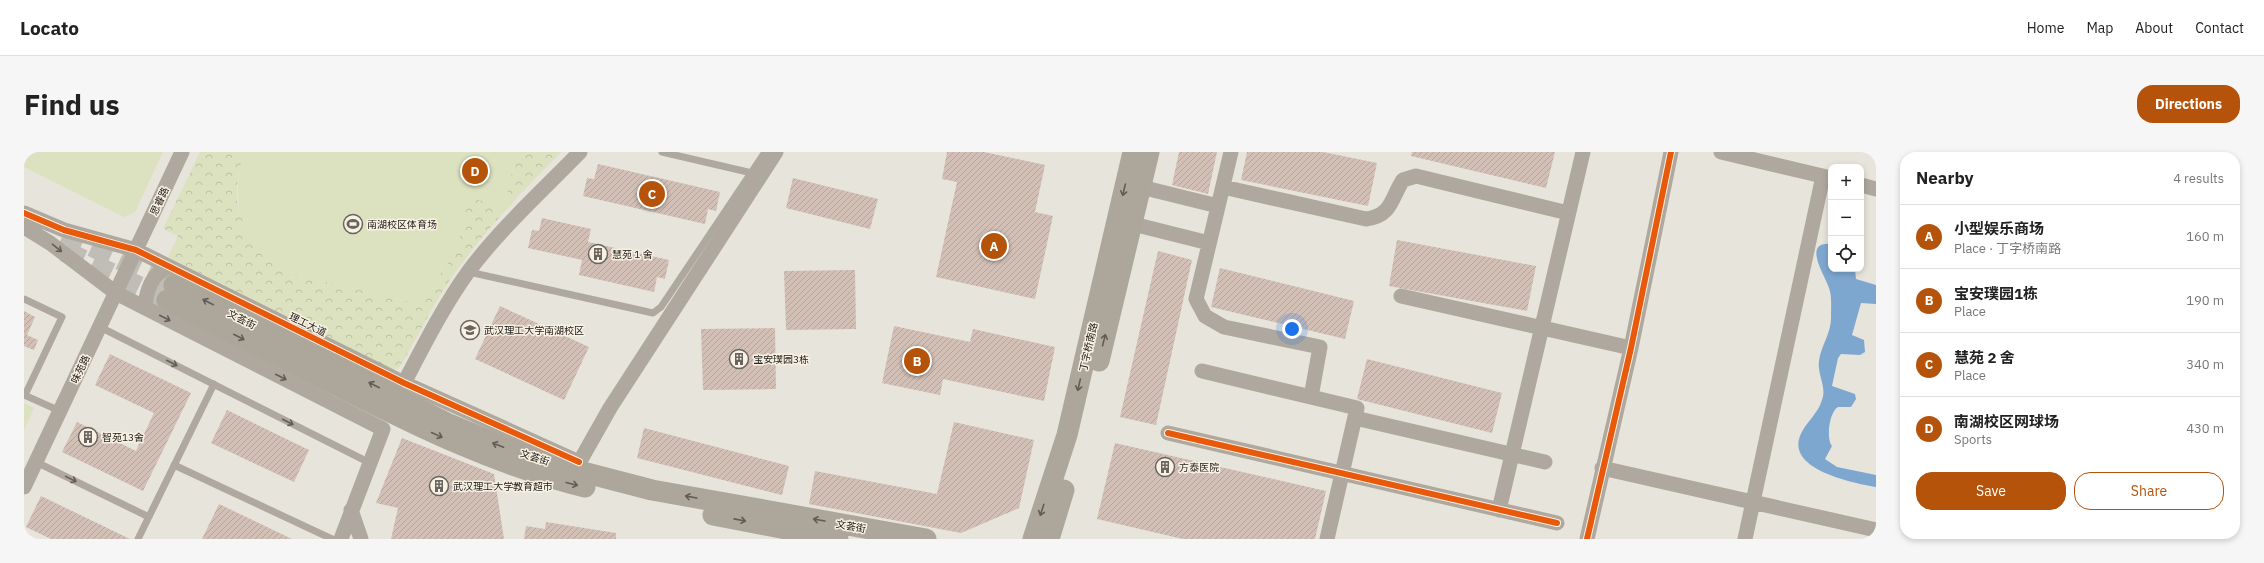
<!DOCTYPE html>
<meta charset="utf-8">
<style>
body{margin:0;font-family:"IBM Plex Sans","Noto Sans SC",sans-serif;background:#f6f6f6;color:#222}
.controls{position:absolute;right:12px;top:12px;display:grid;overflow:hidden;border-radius:8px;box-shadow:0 2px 6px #0003}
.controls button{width:36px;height:36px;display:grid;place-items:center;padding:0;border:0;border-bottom:1px solid #e0e0e0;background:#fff;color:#222;font:20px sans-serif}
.you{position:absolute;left:1268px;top:177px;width:14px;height:14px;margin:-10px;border:3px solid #fff;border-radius:50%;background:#1a73e8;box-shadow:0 0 0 6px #1a73e833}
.badge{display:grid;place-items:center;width:26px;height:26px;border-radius:50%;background:#b45309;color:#fff;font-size:13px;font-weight:700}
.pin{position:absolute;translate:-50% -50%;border:2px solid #fff;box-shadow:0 1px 4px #0006}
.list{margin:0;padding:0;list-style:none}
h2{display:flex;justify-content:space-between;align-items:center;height:52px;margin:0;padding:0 16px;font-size:17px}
h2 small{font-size:13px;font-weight:400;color:#767676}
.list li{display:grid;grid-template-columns:26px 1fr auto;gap:12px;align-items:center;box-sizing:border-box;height:64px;padding:0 16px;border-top:1px solid #e0e0e0}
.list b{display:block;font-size:15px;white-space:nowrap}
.list p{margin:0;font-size:13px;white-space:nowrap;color:#767676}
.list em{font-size:13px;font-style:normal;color:#767676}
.actions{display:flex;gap:8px;padding:12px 16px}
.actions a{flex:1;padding:9px 0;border:1px solid #b45309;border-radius:16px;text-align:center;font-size:14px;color:#b45309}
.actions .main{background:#b45309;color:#fff}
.icon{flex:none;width:22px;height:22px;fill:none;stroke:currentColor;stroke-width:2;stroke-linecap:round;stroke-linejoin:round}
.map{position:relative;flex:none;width:1852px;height:387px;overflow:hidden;border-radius:16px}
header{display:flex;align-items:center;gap:24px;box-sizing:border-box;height:56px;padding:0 20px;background:#fff;border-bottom:1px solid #e0e0e0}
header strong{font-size:19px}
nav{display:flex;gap:22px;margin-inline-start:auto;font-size:14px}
.intro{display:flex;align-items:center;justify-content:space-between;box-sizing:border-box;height:96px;padding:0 24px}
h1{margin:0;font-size:28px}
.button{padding:10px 18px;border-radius:16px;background:#b45309;color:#fff;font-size:14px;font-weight:700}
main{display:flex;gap:24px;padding:0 24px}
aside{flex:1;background:#fff;border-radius:16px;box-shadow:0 2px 6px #0003}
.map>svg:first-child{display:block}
.green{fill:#dce1bf}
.forest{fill:url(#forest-crowns)}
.water{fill:#7ea7d0}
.building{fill:url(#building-hatch)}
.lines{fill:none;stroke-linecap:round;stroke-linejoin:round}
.secondary-tunnel{stroke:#c0bdb6;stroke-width:21;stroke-dasharray:21 10;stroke-linecap:butt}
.lane{stroke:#afa89e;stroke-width:7}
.street{stroke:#afa89e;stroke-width:15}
.secondary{stroke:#ada79b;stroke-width:21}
.cycleway-casing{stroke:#f9f2e4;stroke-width:8}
.cycleway{stroke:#e8590c;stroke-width:6}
.oneway{stroke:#615d55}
.oneway2{stroke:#625e56}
.labels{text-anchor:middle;stroke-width:3;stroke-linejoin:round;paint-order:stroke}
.street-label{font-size:10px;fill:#23211c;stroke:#f9f2e4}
.poi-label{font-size:10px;fill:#23211c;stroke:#f9f2e4;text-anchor:start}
</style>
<header>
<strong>Locato</strong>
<nav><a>Home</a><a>Map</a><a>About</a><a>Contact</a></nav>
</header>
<div class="intro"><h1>Find us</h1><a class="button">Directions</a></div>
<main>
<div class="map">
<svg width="1852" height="387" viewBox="0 0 1852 387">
<defs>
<pattern id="forest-crowns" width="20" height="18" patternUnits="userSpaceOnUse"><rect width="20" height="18" fill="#dce1bf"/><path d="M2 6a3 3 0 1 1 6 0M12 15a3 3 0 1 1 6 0" fill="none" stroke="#bcc1a4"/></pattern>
<pattern id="building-hatch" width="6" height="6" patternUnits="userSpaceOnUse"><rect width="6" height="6" fill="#d2c0b6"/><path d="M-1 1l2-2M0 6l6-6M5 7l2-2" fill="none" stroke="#b4a59c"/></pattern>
</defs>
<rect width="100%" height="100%" fill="#e7e4dc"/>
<!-- green -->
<path class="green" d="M0,0h139l-28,60 -11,5 -100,-50z
M219,0h274l-13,54 -35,-8 -13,54 -37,52 -114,-27c-63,-20 -76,-65 -62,-125z
M0,251l10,5 -10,22z"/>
<!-- forest -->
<path class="forest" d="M176,0h43l-6,34v16l9,29 19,25 25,16 15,5 114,27 37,-52 13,-54 35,8 13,-54h44c-40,41 -81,83 -113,131 -18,27 -32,57 -49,85l-8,2 -223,-113 10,-21 -15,-7z"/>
<!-- water -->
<path class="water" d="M1807,92v25h24l1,10 20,6v19l-15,-1 -9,32 12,5 1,12 -5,3 -19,-1 -3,4 -6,28 23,8 1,5 -5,8h-13c-9,5 -12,32 -6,39l-7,13 12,8 39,8v12c-22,-4 -89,-17 -76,-51 5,-13 18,-22 22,-36 5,-13 -5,-26 -3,-39 2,-16 13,-28 12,-46 0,-8 1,-19 -2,-27 -3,-11 -28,-47 2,-44z"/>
<!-- building -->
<path class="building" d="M923,0h37l61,13 -10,47 18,4 -18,83 -99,-22 21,-95 -15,-3z
M1155,0h38l-9,42 -36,-9z
M1223,0h76l54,11 -9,43 -127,-26z
M1388,0h143l-9,36 -135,-32z
M574,12l122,28 -4,19 -8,-2 -3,15 -122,-28 4,-18 7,1z
M769,26l85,21 -8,30 -84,-21z
M518,66l49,11 -3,13 81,18 -4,19 -8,-2 -3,15 -75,-17 3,-15 -54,-12 4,-18 7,1z
M1373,88l139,26 -9,45 -138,-25z
M1134,99l34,9 -36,165 -36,-8z
M1196,116l134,33 -9,38 -134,-32z
M831,118l1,59 -70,1 -2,-59z
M476,154l89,41 -25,53 -89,-41z
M0,159l11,6 -8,18 11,5 -4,10 -10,-4z
M870,174l76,16 3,-13 82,18 -11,54 -101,-22 -3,16 -58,-12z
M751,176l1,61 -73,1 -2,-61z
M86,202l81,39 -48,98 -81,-39 15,-30 59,29 18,-38 -59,-28z
M1343,207l135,34 -10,40 -135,-34z
M203,258l82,40 -15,32 -83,-39z
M930,270l80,18 -15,68 -58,25 -152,-29 6,-33 122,23z
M620,276l145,38 -7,29 -145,-37z
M378,286l92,36 10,65h-113l7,-31 -22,-5z
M1091,291l211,48 -11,48h-132l-86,-20z
M17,344l89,43h-79l-25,-12z
M195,352l73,35h-90z
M522,370l70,11v6h-92l2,-13 19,3z"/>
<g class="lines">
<!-- secondary-tunnel -->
<path class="secondary-tunnel" d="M40,81l110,52
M40,99l103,49"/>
<!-- lane -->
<path class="lane" d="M638,0l90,21
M445,120l184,41 8,-6 104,-155
M0,147l38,18 -37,78
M76,175l270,136
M0,243l36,16
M12,310l113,55
M150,313l158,74
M114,387l76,-155"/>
<!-- street -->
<path class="street" d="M1207,0l-35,147 9,17 19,11 96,20 -9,50
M1697,0l110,26
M1837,33l15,4
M1117,35l77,19
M1199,35l143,32c26,-3 25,-21 37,-39l13,-4 152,37
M0,61l40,17 72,20 268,133 175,79
M1109,72l76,19
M0,75l26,16 66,50 267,136 -42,110
M1377,144l230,52
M121,156c1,-17 7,-35 24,-41
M1178,219l155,37 -30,131
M380,231c20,-38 39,-76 64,-111 32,-43 74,-81 112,-120
M1331,266l190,44
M1144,281l389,90
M1578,316l274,62
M551,318l35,-62 166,-256
M0,335l158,-335
M327,358l10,29
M1475,358l84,-358
M1563,387l44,-191 40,-196
M1721,387l78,-363"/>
<!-- secondary -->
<path class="secondary" d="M150,133l275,139 60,25 66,21 77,20 274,49
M143,148c58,30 117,59 175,88 79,40 157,78 243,99
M1075,209l50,-209
M689,363l125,24
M1009,387l34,-104 66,-283
M1025,387l15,-49"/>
<defs>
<path id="cycleway" d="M0,61l40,17 72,20 268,133 175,79
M1144,281l389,90
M1563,387l44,-191 40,-196"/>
</defs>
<!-- cycleway casing -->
<use href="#cycleway" class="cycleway-casing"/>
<!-- cycleway -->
<use href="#cycleway" class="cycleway"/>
</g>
<!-- one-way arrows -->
<defs><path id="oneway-shaft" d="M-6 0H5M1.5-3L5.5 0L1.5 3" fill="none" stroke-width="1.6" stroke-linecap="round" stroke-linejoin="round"/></defs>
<g class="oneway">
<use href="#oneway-shaft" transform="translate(1100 38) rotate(103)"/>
<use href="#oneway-shaft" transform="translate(184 150) rotate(-153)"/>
<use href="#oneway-shaft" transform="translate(215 185) rotate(27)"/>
<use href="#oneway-shaft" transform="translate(1080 188) rotate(-76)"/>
<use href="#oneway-shaft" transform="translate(350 233) rotate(-153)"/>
<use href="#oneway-shaft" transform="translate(1055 233) rotate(103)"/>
<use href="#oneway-shaft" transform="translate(413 283) rotate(25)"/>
<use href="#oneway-shaft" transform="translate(474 293) rotate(-159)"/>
<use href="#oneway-shaft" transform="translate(548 332) rotate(14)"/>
<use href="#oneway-shaft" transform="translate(667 345) rotate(-170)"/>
<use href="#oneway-shaft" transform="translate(1018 358) rotate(108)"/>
<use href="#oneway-shaft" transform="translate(716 368) rotate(11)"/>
<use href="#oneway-shaft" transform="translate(795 368) rotate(-170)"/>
</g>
<g class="oneway2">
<use href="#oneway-shaft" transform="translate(33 96) rotate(39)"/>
<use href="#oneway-shaft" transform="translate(141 166) rotate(27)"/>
<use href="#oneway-shaft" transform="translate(148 211) rotate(27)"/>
<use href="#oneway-shaft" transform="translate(257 225) rotate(27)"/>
<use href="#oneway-shaft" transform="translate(264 270) rotate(27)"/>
<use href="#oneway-shaft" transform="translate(47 327) rotate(26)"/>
</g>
<!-- icons -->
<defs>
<symbol id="stadium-ring" viewBox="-11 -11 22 22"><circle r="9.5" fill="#f9f2e4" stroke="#68655f" stroke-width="1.5"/><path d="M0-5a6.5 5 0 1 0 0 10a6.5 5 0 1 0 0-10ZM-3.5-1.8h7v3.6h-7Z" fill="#68655f"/></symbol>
<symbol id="building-ring" viewBox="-11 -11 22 22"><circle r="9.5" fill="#f9f2e4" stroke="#68655f" stroke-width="1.5"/><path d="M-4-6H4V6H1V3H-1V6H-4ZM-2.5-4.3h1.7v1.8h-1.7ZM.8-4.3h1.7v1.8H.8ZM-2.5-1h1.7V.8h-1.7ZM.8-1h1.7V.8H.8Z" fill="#68655f"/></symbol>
<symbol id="university-ring" viewBox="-11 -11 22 22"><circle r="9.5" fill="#f9f2e4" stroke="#68655f" stroke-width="1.5"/><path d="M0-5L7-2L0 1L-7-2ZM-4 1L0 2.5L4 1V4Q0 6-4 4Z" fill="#68655f"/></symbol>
</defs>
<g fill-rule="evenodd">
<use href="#stadium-ring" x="318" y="61" width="22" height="22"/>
<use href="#building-ring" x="563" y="91" width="22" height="22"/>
<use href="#university-ring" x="435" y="167" width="22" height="22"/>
<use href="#building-ring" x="704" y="196" width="22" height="22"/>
<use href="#building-ring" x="53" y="274" width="22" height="22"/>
<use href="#building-ring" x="1130" y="304" width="22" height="22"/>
<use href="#building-ring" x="404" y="323" width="22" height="22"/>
</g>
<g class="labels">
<!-- street labels -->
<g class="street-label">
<text transform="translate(135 49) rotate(-65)" y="4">思睿路</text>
<text transform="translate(218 167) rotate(27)" y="4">文荟街</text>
<text transform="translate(284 172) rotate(26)" y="4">理工大道</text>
<text transform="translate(1064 195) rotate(-77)" y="4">丁字桥南路</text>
<text transform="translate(56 217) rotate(-65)" y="4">味苑路</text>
<text transform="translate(511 305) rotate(18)" y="4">文荟街</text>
<text transform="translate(827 374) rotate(10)" y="4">文荟街</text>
</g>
<!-- poi labels -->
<g class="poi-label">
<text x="343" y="76">南湖校区体育场</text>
<text x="588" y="106">慧苑 1 舍</text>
<text x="460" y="182">武汉理工大学南湖校区</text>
<text x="729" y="211">宝安璞园3栋</text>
<text x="78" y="289">智苑13舍</text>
<text x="1155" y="319">方泰医院</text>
<text x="429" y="338">武汉理工大学教育超市</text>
</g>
</g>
</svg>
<div class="controls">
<button>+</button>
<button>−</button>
<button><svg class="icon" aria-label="locate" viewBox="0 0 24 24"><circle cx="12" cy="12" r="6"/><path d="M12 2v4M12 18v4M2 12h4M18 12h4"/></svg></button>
</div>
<div class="you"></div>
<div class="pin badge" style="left:970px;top:94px">A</div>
<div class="pin badge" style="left:893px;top:209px">B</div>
<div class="pin badge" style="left:628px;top:42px">C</div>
<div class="pin badge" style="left:451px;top:19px">D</div>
</div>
<aside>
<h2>Nearby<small>4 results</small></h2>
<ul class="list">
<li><span class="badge">A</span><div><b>小型娱乐商场</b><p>Place · 丁字桥南路</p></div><em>160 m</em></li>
<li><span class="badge">B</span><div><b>宝安璞园1栋</b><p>Place</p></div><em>190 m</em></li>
<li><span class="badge">C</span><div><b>慧苑 2 舍</b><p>Place</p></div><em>340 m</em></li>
<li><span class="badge">D</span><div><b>南湖校区网球场</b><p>Sports</p></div><em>430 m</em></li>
</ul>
<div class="actions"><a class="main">Save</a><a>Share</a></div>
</aside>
</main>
